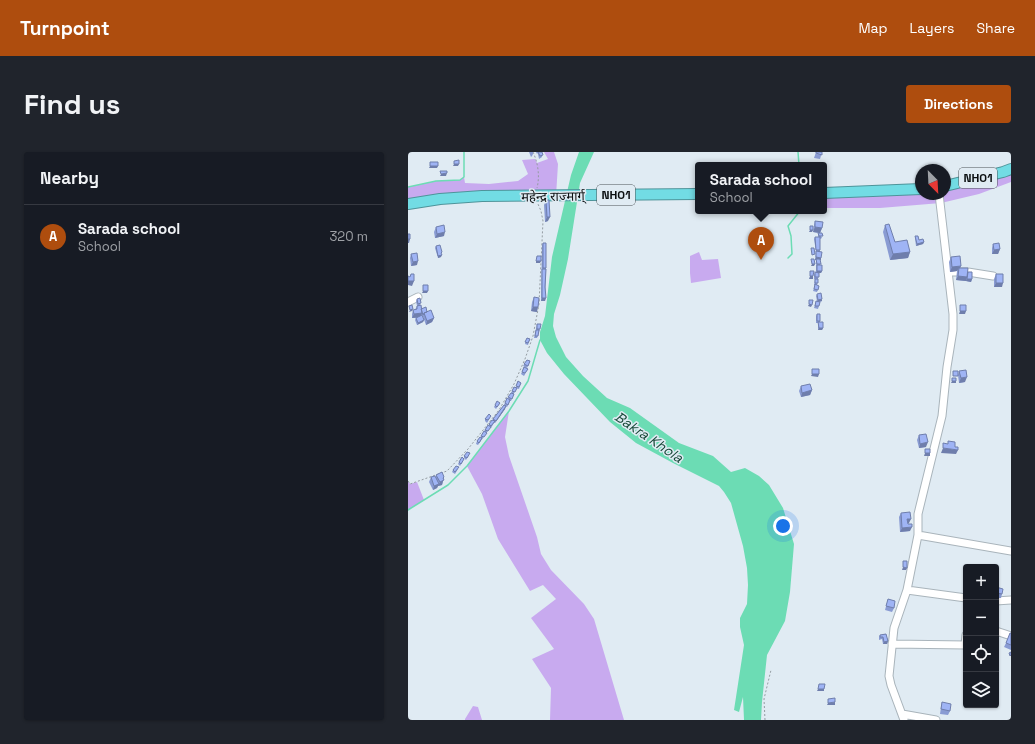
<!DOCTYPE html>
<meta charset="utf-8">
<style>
body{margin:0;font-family:"Space Grotesk","Noto Sans Devanagari",sans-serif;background:#20242c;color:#f1f3f6}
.controls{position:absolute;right:12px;bottom:12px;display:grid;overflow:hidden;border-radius:4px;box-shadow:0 1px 3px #0004}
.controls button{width:36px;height:36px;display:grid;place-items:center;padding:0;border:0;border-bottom:1px solid #363941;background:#171b24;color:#f1f3f6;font:20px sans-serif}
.compass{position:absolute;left:507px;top:12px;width:36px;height:36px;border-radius:50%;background:#171b24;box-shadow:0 1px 3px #0004;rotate:156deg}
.you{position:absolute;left:375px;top:374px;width:14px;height:14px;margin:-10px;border:3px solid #fff;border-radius:50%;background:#1a73e8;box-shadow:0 0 0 6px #1a73e833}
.badge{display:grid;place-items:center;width:26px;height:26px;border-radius:50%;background:#ae4d0e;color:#fff;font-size:13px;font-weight:700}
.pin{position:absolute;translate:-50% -33px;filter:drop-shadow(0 1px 2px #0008)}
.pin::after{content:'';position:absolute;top:21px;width:14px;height:12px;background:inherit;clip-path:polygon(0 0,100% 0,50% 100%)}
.popup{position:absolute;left:287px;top:10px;width:132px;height:52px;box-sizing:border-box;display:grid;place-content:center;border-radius:4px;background:#171b24;filter:drop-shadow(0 1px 3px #0005);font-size:13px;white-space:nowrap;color:#9ea1a6}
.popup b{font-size:15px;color:#f1f3f6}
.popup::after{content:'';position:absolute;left:50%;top:100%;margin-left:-8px;border:8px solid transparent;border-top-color:#171b24}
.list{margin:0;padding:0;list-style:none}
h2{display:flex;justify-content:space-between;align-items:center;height:52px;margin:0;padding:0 16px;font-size:17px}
h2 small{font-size:13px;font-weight:400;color:#9ea1a6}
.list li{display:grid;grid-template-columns:26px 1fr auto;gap:12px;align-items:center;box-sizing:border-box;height:64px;padding:0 16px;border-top:1px solid #363941}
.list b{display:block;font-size:15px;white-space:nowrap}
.list p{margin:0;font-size:13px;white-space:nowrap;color:#9ea1a6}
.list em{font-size:13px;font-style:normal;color:#9ea1a6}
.icon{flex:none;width:22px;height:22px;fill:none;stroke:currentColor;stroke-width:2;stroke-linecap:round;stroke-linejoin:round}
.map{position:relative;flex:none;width:603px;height:568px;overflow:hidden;border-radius:4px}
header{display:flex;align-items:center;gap:24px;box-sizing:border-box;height:56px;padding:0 20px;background:#ae4d0e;color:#fff}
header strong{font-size:19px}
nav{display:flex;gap:22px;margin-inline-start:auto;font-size:14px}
.intro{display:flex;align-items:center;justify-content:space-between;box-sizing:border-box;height:96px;padding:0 24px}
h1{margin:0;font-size:28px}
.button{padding:10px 18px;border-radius:4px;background:#ae4d0e;color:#fff;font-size:14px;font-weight:700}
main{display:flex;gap:24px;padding:0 24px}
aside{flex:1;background:#171b24;border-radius:4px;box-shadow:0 1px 3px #0004}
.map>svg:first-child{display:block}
.green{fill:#c8aaef}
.water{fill:#6cdcb4}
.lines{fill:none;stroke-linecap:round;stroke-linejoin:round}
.stream{stroke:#6cdcb4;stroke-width:1.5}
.minor-casing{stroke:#a9b4bb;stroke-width:9}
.highway-casing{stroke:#4e949a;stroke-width:12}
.path{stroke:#949ca2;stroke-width:1;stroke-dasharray:2 2;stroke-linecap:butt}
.minor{stroke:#fff;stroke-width:7}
.highway{stroke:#72dce4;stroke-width:10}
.wall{fill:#899bd3}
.shaded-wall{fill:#6f7eac}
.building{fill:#9fb4f5;stroke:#6f7eac}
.labels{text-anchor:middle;stroke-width:3;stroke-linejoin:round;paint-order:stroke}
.shield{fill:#e0ebf3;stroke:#4a5054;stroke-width:1}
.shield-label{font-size:12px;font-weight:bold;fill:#0a0e10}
.street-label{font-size:13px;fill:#0a0e10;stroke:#e0ebf3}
.water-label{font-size:14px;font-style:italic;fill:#184838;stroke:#e0ebf3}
</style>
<header>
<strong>Turnpoint</strong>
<nav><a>Map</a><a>Layers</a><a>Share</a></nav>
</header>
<div class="intro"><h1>Find us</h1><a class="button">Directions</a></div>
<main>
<aside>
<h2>Nearby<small></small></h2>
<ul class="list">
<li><span class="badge">A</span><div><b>Sarada school</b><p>School</p></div><em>320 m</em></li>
</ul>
</aside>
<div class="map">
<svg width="603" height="568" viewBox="0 0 603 568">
<rect width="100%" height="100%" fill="#e0ebf3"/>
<!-- green -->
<path class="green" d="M136,0h10l4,12 -2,32 -148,8v-17l28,-6 24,-1 4,-3 1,6 24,1 29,-3 10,-7 -6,-14 13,-1 2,4 11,-4z
M603,17v13l-32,12 -38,9 -61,5h-56v-15l121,1v-8z
M291,100l3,8 16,-1 3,19 -30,5 -1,-10v-17z
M101,259l-4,26 4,19 28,81 4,17 10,16 33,34 10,15 30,101h-74l1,-32 -19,-29 22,-10 -23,-31 25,-19 -13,-14 -13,6 -32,-52 -16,-45 -15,-28z
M0,329l2,3 7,-2 7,18 -16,10z
M65,554l5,1 4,13h-17v-1z"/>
<!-- water -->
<path class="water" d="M171,0h15l-14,31 -12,76 -8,36 -6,19 -1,12 3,11 10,20 17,19 24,22 23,10 49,35 34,13 18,16 14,-4 14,8 10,9 14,23 11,36 -4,48 -5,29 -18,34 -5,47 -1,18h-17l-1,-23 -4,15 -5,-2 10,-65 -4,-18v-9l7,-14 1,-19 -1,-17 -4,-22 -12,-43 -7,-11 -5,-6 -46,-23 -37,-20 -26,-21 -46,-48 -17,-21 -7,-13v-8l5,-16 7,-59 19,-82z"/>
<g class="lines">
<!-- stream -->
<path class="stream" d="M390,0l1,13
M0,35l28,-6 24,-1 4,-3v-25
M380,106l4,-4 -1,-18 -3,-10 12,-15
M0,358l40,-25 19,-19 42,-55 19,-30 12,-41"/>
<defs>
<path id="minor" d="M540,120h20l25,4
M0,150l10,-5
M510,383l93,16
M499,438l59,8
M588,449l15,-1
M588,479l15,5
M484,492l74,1
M557,493l1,-10
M494,562l34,6
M496,568l-13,-35 -2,-9 5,-48 13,-38 11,-55v-21l24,-98 5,-49 6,-37v-16l-14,-120"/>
<path id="highway" d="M537,34l58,-14 8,-3
M416,41l97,-4
M0,52l32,-5 42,-3 216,-2"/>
</defs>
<!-- minor casing -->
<use href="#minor" class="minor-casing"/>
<!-- highway casing -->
<use href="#highway" class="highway-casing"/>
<!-- path -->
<path class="path" d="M125,0c5,11 7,24 4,36
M0,329l2,3 37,-13 21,-22 31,-39 15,-26 11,-25 8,-23 6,-32 4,-83 -2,-10 -3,-7
M357,568l-1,-21 7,-29"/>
<!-- minor -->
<use href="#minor" class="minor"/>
<!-- highway -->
<use href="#highway" class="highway"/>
</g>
<!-- wall -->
<path class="wall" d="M121,0h4v2l-1,2 -1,1z
M128,0h6v5l-3,2 -1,-5v-1l-1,1z
M408,0h6l-2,7 -6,-1z
M138,48l2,21 -3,1 -1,-17z
M407,69l7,7 -2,5 2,5 -2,1v26l2,6 -1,2h-2l-2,12 2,1 -2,6 -4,-1 2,-6h-1l1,-6h-1v-4l1,-3h1v-12h-1l1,-8 -2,-13 1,-2h3v-2l1,-2 -6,-1 1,-7z
M477,73l10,17 15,10 -2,6 -18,2 -7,-28z
M28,75l8,9 -9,2 -1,-6z
M507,84l4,4 5,2 -1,2 -7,2 -1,-8z
M135,91l3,25 -1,33h-4l1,-56z
M585,92l7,5 -2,5h-6v-6z
M28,94l5,8v3l-3,1 -3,-10z
M3,102l6,11 -6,1 -1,-8z
M543,105l9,11 8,4 4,7 -1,3 -5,-1 1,-2 -1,2 -10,-1 1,-9 -7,1 -1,-10z
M588,122l6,13h-8v-8z
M409,142l5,7 -2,1 -2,7 -4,-1 2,-7h1l-1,-5z
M126,145l3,15 -6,-1 1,-9z
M9,147l5,9 5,4 7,6 -2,4 -6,3 -4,-11 -1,2 3,4 -1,2 -6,3 -2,-5 1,-2h-4v-4l1,-4h2l2,-4 -1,-5z
M409,162l3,7v1l3,6 -1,2h-4v-7h-2v-7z
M129,172l3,5 -3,9h-3z
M119,186l3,1 -2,6 -3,-1z
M119,208l3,1 -3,7 -4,-2z
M116,215l4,2 -4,7 -3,-2z
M551,219l6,11 -6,1 -1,-8z
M110,229l3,2 -2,6 -3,-1 -3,8 -2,5h-1l-3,6 -2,-1h1l-1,3 -10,14h-1l-3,5h-1l-12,17 -2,-1 1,-3 4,-4 4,-7 19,-25 3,-7 1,1 6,-12 2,1z
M393,234l11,4 -2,5 -9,2 -2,-6z
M92,251l-4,6 -2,-2 1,-2z
M82,266l-3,5 -2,-2v-2z
M511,283l7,12 -7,1 -2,-8z
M61,303l-3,5 -2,-2v-2z
M55,309l-3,5 -2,-2 1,-2z
M50,317l-3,5 -3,-2 1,-2z
M28,323l8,2 -2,8 -4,1 -1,2 -4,2 -4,-8 2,-5h5z
M493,361l8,10h-1l2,8 -10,1 -1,-15z
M588,435l6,7 -1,4h-5z
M480,447l6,9 -2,4 -7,-2z
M603,481v17l-7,-3z
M478,482l2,7 -1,3h-4l-1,-5 -3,1v-3l1,-2z
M534,550l8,9 -2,4 -8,-1 1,-7z"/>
<!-- shaded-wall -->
<path class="shaded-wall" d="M46,12h5l-1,2h-5z
M22,14h8l-1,2h-8z
M39,21l-1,3h-6l1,-2z
M139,65h3l-2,4 -3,1z
M407,75l7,1 -2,5 -7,-1z
M402,78h3l-1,2h-3z
M37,80l-1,4 -9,2 2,-4z
M0,87h2l-1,4h-1z
M516,90l-1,2 -7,2 1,-2z
M592,97l-2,5h-6l2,-4z
M502,100l-2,6 -18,2 3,-6z
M34,103l-1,2 -3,1v-2z
M408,105l5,1v2h-6z
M10,109l-1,4 -6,1 2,-4z
M128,109h5l-1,2h-4z
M404,112h3l-1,2h-3z
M553,114l-2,5v-3l-2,3 -7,1 2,-5z
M409,119h5l-1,2h-5z
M402,124h3v3h-4z
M550,124l9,1 -1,4 -10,-1z
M559,127h5l-1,3 -5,-1z
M0,129h6l-2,5 -4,-1z
M588,131h7l-1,4h-8z
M15,139h5l-1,2h-5z
M134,146h4l-1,3h-4z
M414,147v2l-5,1 1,-2z
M401,152l3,1 -1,2 -3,-1z
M125,155h5l-1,5 -6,-1z
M5,157l-1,2 -3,1 1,-2z
M552,159h6l-1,3h-6z
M14,161l-1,4 -9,1 2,-4z
M26,166l-2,4 -6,3 1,-4z
M16,168l-1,2 -6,3 1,-2z
M411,176h4l-1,2h-4z
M404,222h7l-1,3 -7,-1z
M559,225l-2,5 -6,1 2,-5z
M544,229h4v2h-5z
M404,238l-2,5 -9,2 1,-4z
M98,254l-1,3 -10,14 1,-2z
M520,290l-2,5 -7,1 1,-4z
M535,296l15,2 -2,4 -15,-1z
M517,301h5v3h-6z
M36,325l-2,8 -4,1 2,-4 3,-4z
M31,332l-2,4 -4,2 1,-4z
M499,367h4l-2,4 -3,1z
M504,375l-2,4 -10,1 2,-4z
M495,415l4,1 -1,2h-4z
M480,489l-1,3h-4l1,-2z
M410,537h6v2h-7z
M427,550v3h-8l1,-2z"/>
<!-- building -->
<path class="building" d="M130,0h4l1,3 -3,1z
M408,0h6v3l-6,-2z
M51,8v4h-5v-3z
M22,10h8v4h-8z
M32,19h7v2l-6,1z
M138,48h3l1,17h-3z
M407,69l8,1 -1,6 -7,-1z
M481,72l6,18 12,-2 3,12 -17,2 -8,-29z
M36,73l1,7 -8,2 -1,-7z
M402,74h3v4h-3z
M410,81h4l1,3h-4z
M0,82h2v5h-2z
M507,84h3l1,4 4,-1 1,3 -7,2z
M407,85h5v13h-4z
M135,91h3v25h-3z
M591,91l1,6 -6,1 -1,-6z
M32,93l2,7 -1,1 1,2 -4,1 -2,-10z
M403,96h3l1,6 -3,1z
M408,99l6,1 -1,6 -5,-1z
M9,101l1,8 -5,1 -2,-8z
M129,104h4v5h-5z
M552,104l1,10 -9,1 -1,-10z
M403,107h3l1,5h-3z
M408,107h4l1,5h-4z
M409,113h5v6h-5z
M551,116h9l-1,9 -9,-1z
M134,117h4l-1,18 1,11h-4z
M402,119h4l-1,5h-3z
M407,120l4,1v4h-4z
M560,120h4v7h-5z
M3,122h3v7h-6v-5l2,1z
M588,122h7v9h-7z
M407,127h3v4h-3z
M407,132l4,2 -1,4 -4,-1z
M15,133h5v6h-5z
M413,141l1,6 -4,1 -1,-6z
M126,145l5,1 -1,9h-5z
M12,146l1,5 -3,1 -1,-5z
M401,148h4l-1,5 -3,-1z
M408,149l4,1 -1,4h-4z
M4,153l1,4 -3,1 -1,-4z
M13,153l1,8 -8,1 -1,-4 4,-1v-3z
M552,153h6v6h-6z
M18,155l1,5 -3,1 -1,2 -2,-6z
M23,158l3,8 -7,3 -3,-8z
M409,162h3v7h-3z
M14,163l2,5 -6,3 -2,-5z
M410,170h5v6h-4z
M129,172h4l-1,5h-3z
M128,178h3l-1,6h-3z
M119,186l3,1 -2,4 -3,-1z
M119,208l3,1 -2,5 -4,-2z
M116,215l4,2 -3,4 -3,-1z
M404,217h7v5h-7z
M558,218l1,7 -6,1 -2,-7z
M545,219h5v5h-5z
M544,226h4v3h-4z
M110,229l3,2 -2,4 -3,-1z
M402,232l2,6 -10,3 -1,-7z
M106,235l3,1 -2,4 -3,-1z
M103,241l3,1 -2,5 -4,-2z
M99,246l3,2 -2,5 -3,-2z
M89,249l3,2 -3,4 -2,-2z
M96,253l2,1 -10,15 -3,-2z
M81,262l2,2 -3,4 -3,-1z
M84,268l3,1 -4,5 -2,-2z
M80,273l3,2 -3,4 -3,-1z
M76,279l3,2 -3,4 -3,-1z
M518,282l2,8 -8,2 -1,-9z
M72,285l2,1 -3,5 -2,-2z
M540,289l7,1v5h3v3l-15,-2v-5l5,1z
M517,297h5v4h-5z
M59,300l3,1 -3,5 -3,-2z
M54,305l2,2 -3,5 -2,-2z
M48,314l3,1 -4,5 -2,-2z
M34,320l2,5 -1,1 1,2 -4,2 -4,-7z
M27,324l4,8 -5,2 -3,-9z
M502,360l1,7h-4l1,5h4v3l-10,1 -1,-15z
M495,409h4v7l-4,-1z
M588,435l7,2 -1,5 -6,-1z
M480,447l7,2 -1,7 -8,-2z
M602,481h1v12l-5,-2z
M478,482l2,7 -4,1 -1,-5h-3v-2z
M603,500v3l-1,1 -1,-3z
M411,532h6l-1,5h-6z
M427,546v4l-7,1v-4z
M534,550l9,2 -1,7 -9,-2z"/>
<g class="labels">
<!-- shield labels -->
<g class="shield">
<rect x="551" y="16" width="38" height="20" rx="3"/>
<rect x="189" y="33" width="38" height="20" rx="3"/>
</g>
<g class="shield-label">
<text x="570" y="30">NH01</text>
<text x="208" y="47">NH01</text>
</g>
<!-- street labels -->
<g class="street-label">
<text transform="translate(145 44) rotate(-1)" y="5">महेन्द्र राज्मार्ग्</text>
</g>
<!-- water labels -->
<g class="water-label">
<text transform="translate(241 285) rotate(34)" y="5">Bakra Khola</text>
</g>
</g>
</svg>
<div class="controls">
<button>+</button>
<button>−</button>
<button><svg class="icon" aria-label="locate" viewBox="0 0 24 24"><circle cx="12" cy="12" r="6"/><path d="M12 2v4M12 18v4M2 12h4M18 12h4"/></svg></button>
<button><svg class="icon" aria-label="layers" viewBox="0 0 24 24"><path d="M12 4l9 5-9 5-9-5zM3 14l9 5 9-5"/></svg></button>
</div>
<svg class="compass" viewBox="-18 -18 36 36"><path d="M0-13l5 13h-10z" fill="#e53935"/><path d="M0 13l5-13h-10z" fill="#9ea1a6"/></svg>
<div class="you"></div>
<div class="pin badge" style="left:353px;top:108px">A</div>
<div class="popup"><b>Sarada school</b>School</div>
</div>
</main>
